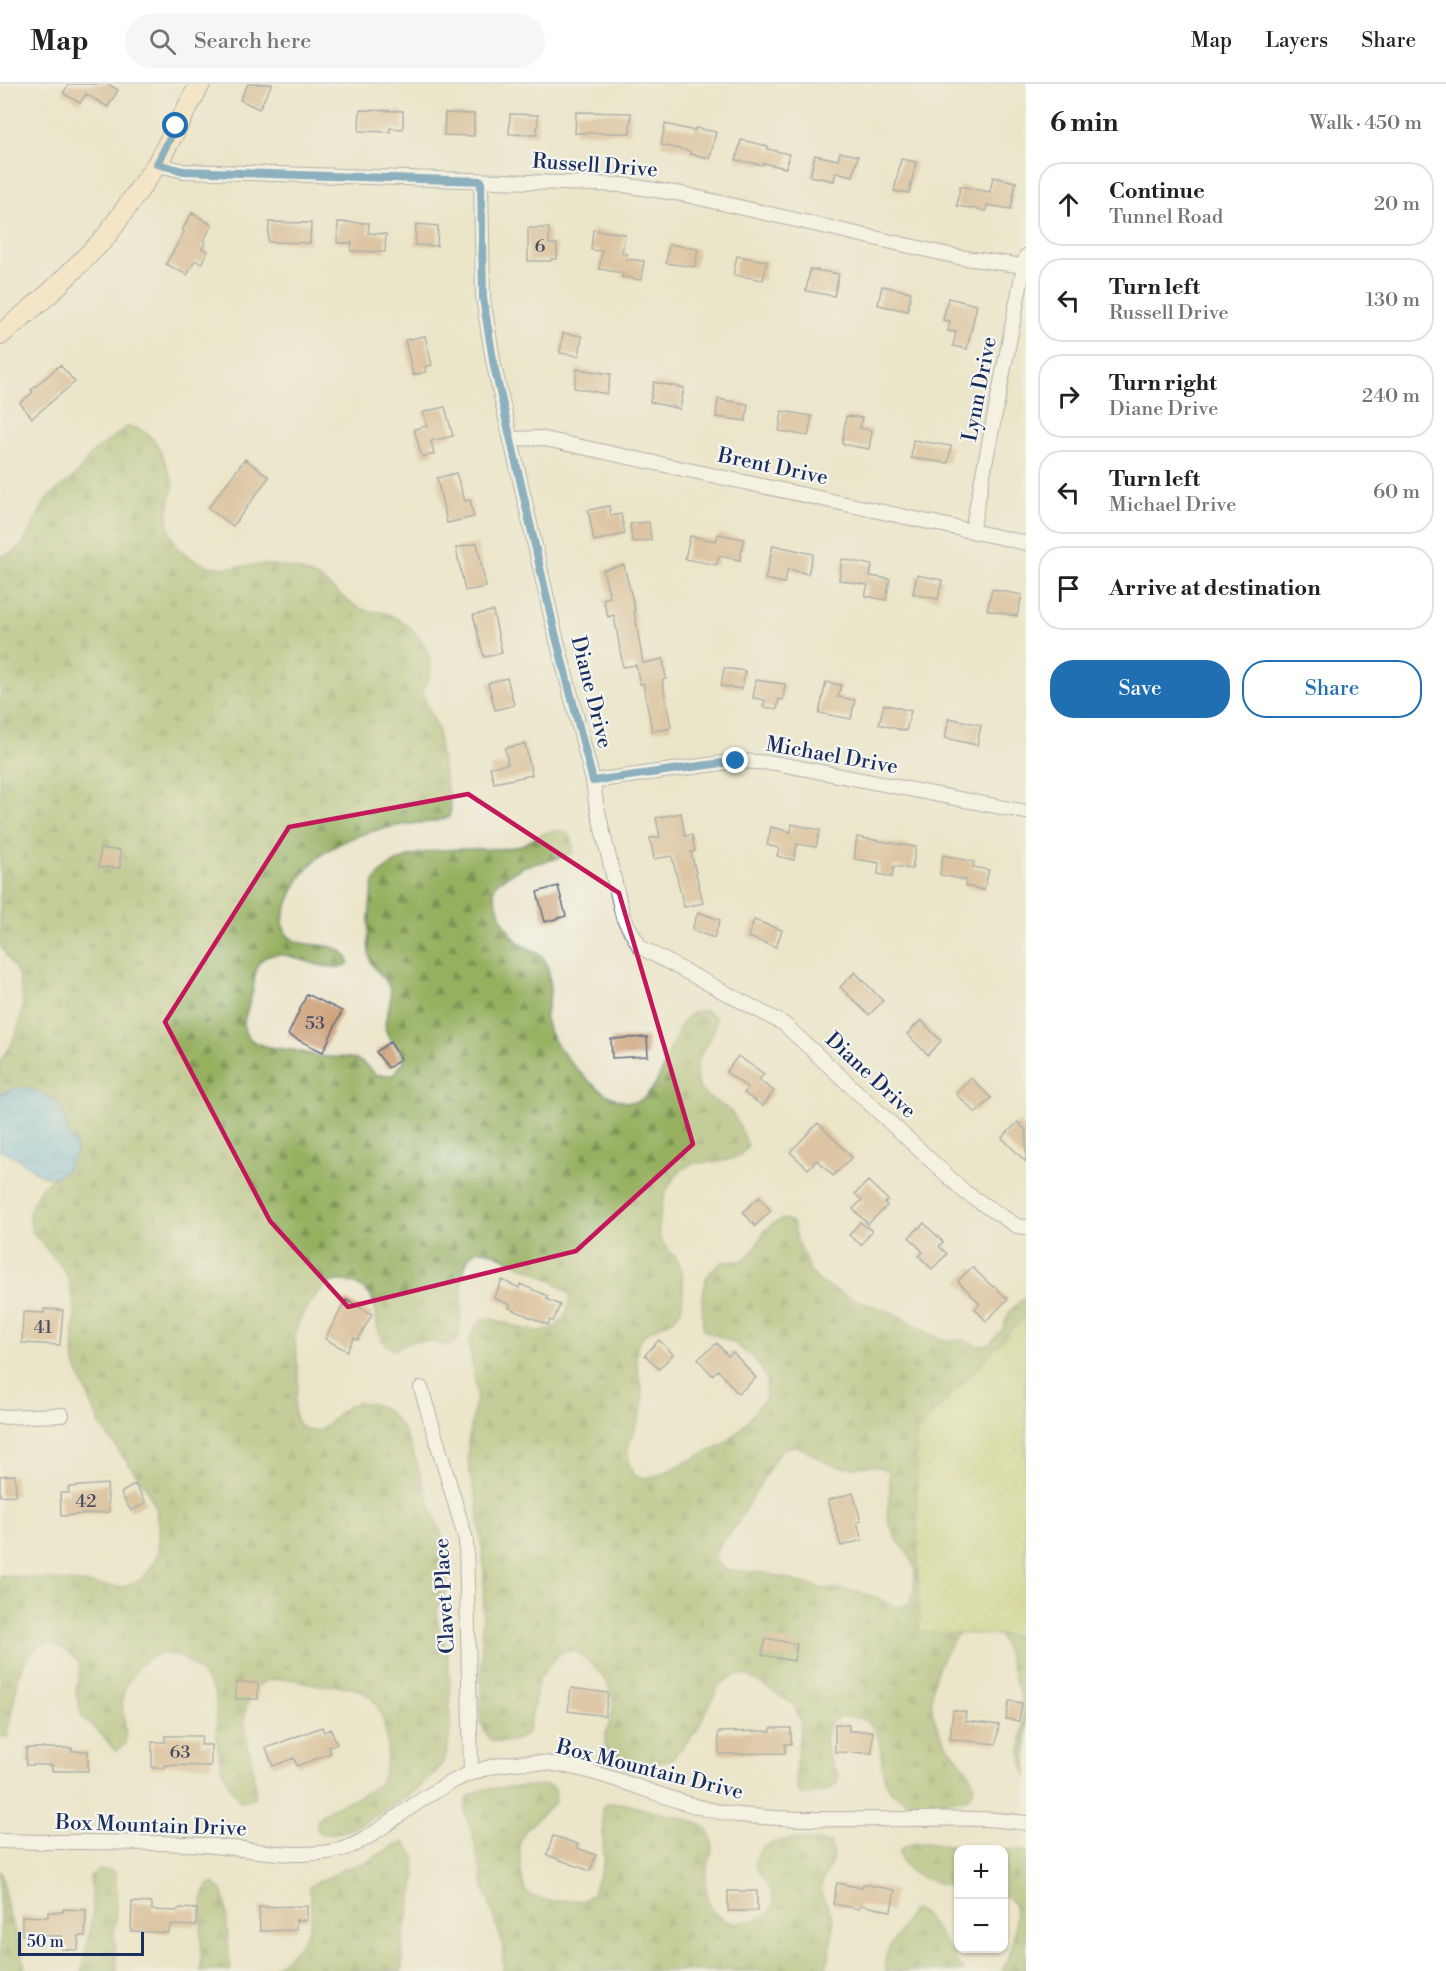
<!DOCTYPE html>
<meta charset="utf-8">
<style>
body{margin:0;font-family:"Libre Bodoni",serif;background:#f6f6f6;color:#202124}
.controls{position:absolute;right:18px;bottom:18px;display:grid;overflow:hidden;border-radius:12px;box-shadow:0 2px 4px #0004}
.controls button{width:54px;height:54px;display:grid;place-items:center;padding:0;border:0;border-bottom:2px solid #e0e0e0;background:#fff;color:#202124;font:30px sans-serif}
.scale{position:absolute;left:18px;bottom:15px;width:126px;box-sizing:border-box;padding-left:6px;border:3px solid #1b2f5e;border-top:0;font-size:16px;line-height:21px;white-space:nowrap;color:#1b2f5e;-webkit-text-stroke:4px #f6f6f2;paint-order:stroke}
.stop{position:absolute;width:18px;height:18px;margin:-14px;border:4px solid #1f6fb2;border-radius:50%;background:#fff}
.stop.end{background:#1f6fb2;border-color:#fff;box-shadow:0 2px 6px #0008}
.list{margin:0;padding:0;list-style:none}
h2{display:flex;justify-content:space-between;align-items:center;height:78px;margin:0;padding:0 24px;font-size:26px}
h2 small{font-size:20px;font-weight:400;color:#757577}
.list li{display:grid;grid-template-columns:39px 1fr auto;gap:18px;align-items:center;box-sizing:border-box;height:84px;margin:0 12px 12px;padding:0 12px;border:2px solid #e0e0e0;border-radius:24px}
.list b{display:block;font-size:22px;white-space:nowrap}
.list p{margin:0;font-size:20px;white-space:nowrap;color:#757577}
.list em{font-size:20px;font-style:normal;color:#757577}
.actions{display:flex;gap:12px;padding:18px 24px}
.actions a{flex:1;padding:14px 0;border:2px solid #1f6fb2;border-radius:24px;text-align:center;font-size:21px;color:#1f6fb2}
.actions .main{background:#1f6fb2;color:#fff}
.icon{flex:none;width:33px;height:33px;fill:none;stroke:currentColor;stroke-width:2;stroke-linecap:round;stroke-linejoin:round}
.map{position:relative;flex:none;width:1026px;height:1887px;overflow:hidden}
header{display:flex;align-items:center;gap:36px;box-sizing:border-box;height:84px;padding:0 30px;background:#fff;border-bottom:2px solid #e0e0e0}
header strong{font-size:28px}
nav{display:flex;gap:33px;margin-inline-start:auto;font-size:21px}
.search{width:420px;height:54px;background:#f6f6f6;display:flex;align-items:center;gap:15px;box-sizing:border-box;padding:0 21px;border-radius:33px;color:#757577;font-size:22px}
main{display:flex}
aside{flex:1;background:#fff}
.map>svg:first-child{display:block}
.forest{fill:url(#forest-firs);stroke:#58705f;stroke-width:1.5;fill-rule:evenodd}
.park{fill:url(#park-dots);stroke:#6c7e66;stroke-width:1.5}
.water{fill:url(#water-waves);stroke:#4374a2;stroke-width:1.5}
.building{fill:#cc9e76}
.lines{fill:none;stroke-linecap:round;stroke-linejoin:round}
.street-casing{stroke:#646f83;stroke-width:16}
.secondary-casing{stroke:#646f83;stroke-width:22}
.street{stroke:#fff;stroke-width:14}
.secondary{stroke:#ffe4c6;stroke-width:20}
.route{stroke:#1f6fb2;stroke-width:8}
.marked{fill:none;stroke:#c2185b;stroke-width:4.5;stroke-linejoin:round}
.labels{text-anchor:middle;stroke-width:4.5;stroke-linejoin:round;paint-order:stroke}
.number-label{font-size:18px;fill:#474b64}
.street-label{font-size:21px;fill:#1b2f5e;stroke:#f6f6f2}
</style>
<header>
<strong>Map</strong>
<div class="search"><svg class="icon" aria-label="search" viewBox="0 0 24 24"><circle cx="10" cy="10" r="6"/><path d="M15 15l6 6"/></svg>Search here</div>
<nav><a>Map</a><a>Layers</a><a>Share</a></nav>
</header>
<main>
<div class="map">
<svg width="1026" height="1887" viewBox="0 0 1026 1887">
<defs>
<pattern id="forest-firs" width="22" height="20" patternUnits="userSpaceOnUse" patternTransform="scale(1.5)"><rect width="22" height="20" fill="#96b060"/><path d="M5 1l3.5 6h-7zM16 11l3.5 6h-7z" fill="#7a9052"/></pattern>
<pattern id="park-dots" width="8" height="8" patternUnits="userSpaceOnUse" patternTransform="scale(1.5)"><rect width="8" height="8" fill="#becc6d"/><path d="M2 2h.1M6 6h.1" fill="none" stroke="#9aa65d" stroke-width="1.8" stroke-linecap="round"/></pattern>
<pattern id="water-waves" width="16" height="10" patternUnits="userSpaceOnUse" patternTransform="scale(1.5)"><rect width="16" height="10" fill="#6bbae6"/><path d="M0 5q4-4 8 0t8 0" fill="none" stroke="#5798be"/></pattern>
</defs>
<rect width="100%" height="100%" fill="#f6f6f2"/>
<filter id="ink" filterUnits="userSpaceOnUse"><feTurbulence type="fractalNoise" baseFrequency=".0167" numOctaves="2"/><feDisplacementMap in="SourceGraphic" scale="12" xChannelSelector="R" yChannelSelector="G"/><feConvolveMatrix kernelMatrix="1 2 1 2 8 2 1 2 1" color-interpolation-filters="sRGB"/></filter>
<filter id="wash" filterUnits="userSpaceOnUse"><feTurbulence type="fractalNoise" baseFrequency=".008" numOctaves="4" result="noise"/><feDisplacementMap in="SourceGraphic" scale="24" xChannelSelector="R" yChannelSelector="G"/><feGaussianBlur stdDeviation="1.35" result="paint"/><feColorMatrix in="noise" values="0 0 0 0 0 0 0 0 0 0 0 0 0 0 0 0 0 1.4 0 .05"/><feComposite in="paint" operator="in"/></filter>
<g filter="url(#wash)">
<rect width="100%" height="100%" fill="#ebe5c9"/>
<!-- forest -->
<path class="forest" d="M127,343c23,0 33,20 39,38 2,6 6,12 7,18 1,7 -3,14 -4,22 -4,27 6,47 32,58 22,10 49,0 72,2 16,2 34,6 48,15 12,8 23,19 36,27 10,6 21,3 31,7 21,9 43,29 43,54 0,9 -7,16 -8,26l15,36 2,23 11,56 -2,8c-13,6 -26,5 -40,7 -46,6 -98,23 -117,69 -4,10 -12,26 -8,36 10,27 55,4 65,33l-4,4c-29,7 -58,-20 -79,-9 -12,5 -11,22 -13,32 -2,11 -11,31 -9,40 5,20 33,18 47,21 13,2 23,6 36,7 9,1 19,-1 27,2 9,2 16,10 22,16h16l12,-13c-2,-15 -14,-20 -18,-31 -4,-15 8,-27 4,-41 -2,-11 -12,-16 -18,-26 -7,-11 -2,-68 2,-81 3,-8 9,-13 15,-17 26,-17 59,-17 89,-17 13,0 28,1 41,-3 14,-5 27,-18 43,-15 10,3 12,13 11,22l-13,5 -36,8 -27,16 -4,9c4,16 11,37 23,49 9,9 27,11 31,25 3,10 4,25 2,36 -2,8 -5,14 -3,22 7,27 71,101 100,73 21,-21 22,-54 39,-77l9,-7 10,-2 11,7c5,22 -24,34 -18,65 4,17 24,19 34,30 8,9 12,23 17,33 -8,19 -38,17 -55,18 -23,10 -31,34 -33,57 -1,6 -2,13 0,18 3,8 9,12 14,18 11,12 10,33 8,48 -2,24 -34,19 -43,38 -8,20 4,39 4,59 -1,30 -26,38 -9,75l10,2 17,-4 63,-30 17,-15 25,-32v-18l-5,-11 -7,-9 -20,-16 -29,-12 -2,-5 -1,-25 4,-23 7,-9 10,-7 17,-1 6,-3 8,-9 11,-19 9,-7 10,-4 6,2 4,4 3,16 8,18 5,12 10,11 35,18 38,13 45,25 12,3 12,-1 16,6 11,-1 13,-15 8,-19 16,-15v480l-5,-24 2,-29 -1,-21 -16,-51 -7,-16 -38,-5c-17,20 -32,50 -29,77 1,12 8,28 15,38 8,12 42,41 19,53 -17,3 -39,7 -56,4 -4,-1 -8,-4 -12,-6 -32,-19 2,-74 -48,-79 -6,-1 -13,1 -17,4 -12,10 -7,32 -1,44 2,4 6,7 6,12 1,16 -26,18 -37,18l-4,-5 -2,-18 6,-50 -8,-18 -46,-29h-12l-15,9 -23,46 -23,27 -12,5 -12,2 -30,-7 -12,-6c-8,-12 1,-23 4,-36 7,-28 -17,-51 -39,-65l-12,2 -22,27 -11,53c-9,10 -27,12 -39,7l-8,-16 -1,-12 4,-142 -7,-69 -7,-24 -2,-18v-16l9,-47 -8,-52 6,-16 8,-8 5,-1c37,9 72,34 83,-22 -16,-17 -39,-25 -60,-35 -9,-4 -21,-12 -31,-11 -23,3 -17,53 -19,68 0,8 -2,16 -4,23l-7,4h-5l-17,-4h-13l-5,1 -15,8c-24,-11 -15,-27 -21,-47 -4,-14 -22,-23 -36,-22 -12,1 -18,10 -25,18 -30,38 -13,44 -15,86 -1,11 -7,26 -1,36 4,9 15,10 23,9 11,-8 22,-24 36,-27 48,-7 60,61 71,93 7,22 19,41 20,65 1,10 1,22 -2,32 -2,7 -8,13 -8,21 -1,15 8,25 10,39 3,23 7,91 -4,109 -11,19 -41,38 -60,49 -18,11 -39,26 -63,22 -20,-27 54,-31 63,-57 9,-24 4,-74 -23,-86 -13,-6 -30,-3 -45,-6 -10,-1 -20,-6 -31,-5 -5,0 -13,0 -18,2 -14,5 -23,30 -21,43 2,25 11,47 10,72l-4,4 -11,1c-26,-32 -23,-64 -24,-102 -2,-10 -7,-16 -14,-24 -27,-34 -62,-25 -77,14 -7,18 4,37 0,55l-9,8 -12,-15 -22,-20 -6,-24 4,-26 -2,-6 -15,-12 -13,-6 -11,2 -16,19 -4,11 -12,62h-7v-162l122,12 20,-8 11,-15 5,-11v-25l-2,-20 -11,-22 -44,-59 -25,-60 -3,-11 2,-47 -7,-30 -6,-12 -29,-34 -3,-9 -1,-12 7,-16 7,-10 23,-16 6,-10 -3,-24 -15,-36c-21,-12 -30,-16 -54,-6v-34l9,-11 7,-16 4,-11 3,-20 -5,-28 -18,-29v-388l14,-5 9,-8 24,-46 29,-23 16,-22zM797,1362c15,6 27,19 44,21 16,2 34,-6 48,5l1,18 -3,23 2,11 7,14 14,19 5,12 -1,23 -5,11 -5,3 -9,1 -20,-10 -26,-7 -28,-2 -55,-15 -37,-3 -6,-2 -8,-8 2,-12 16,-18 43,-73 6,-9z
M546,1701l6,2 4,4 -1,11 -30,29 -5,11v6l1,24 4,19 9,6 16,4 33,-1 9,-6 12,-33 -2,-50 1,-5c13,-8 31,1 45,4 15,4 51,9 60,21 10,11 0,31 -2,44 -2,20 3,44 26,47 14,1 27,-2 39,-10 9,-20 -10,-32 -16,-48 2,-31 54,-26 75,-21 10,17 -7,29 -9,45 -1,11 10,21 12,31 2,9 -5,43 -8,52h-322v-26l-19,-58 -11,-51 -8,-23 1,-12 3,-5 16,-7z
M404,1758l10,13 2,22 -13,64 -1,30h-133c19,-13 42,-31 42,-56 1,-10 -3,-19 -1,-29l33,-16 25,-9 31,-18z
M919,1759h6l74,6 -41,1v38c-20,-5 -56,-10 -59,-37 5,-6 12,-8 20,-8z
M1004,1766l22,1v120h-24c7,-13 18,-51 11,-66 -2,-4 -5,-7 -9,-10z
M0,1786c6,12 4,24 7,37 5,22 17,42 18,64h-25z
M99,1786h11l5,3 2,28 -3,30 3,40h-35l11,-61 -3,-33z
M214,1799l9,9 3,12 4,67h-29c2,-22 -5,-69 7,-86z
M916,1826c16,5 35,47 48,61h-78c-3,-21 5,-25 15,-42 4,-6 6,-12 9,-18z"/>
<!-- park -->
<path class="park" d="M1026,1230v322l-107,-4 -3,-199z"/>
<!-- water -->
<path class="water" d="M20,1003l20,5 18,12 6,11 3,17 10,18c-28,60 -46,4 -77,1v-57z"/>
<g id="blocks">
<!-- building -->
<path class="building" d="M69,0h39l10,6 -10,17 -22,-13 -6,9 -17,-10z
M248,0h24l-13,25 -19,-9z
M360,26l43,1v18l-13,-1v4l-31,-1z
M576,28l55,1 -1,20h-55z
M445,29l29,1v22l-30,-1z
M510,30l28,1 -1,20 -28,-1z
M665,40l30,7v-3l21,4 -6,26 -20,-4v-3l-29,-6z
M741,56l27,6 -1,3 22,5 -3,14 -23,-5 -1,2 -26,-5z
M840,68l18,4 -5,20 -17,-4 -2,9 -24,-5 5,-21 23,5z
M901,75l15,3 -7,31 -15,-2z
M993,93l23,5 -5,27 -24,-4 -1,6 -29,-5 3,-20 30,6z
M192,129l20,12 -8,15 2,2 -4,6 6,3 -7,13 -6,-4 -8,15 -21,-11 18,-32 -2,-2z
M269,138l42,1 -1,20 -42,-1z
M338,138l31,1 -1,10 18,1 -1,18 -34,-1 1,-8h-15z
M416,140l22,2 -1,20 -22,-1z
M528,144h21v16h8v15h-6v2h-23z
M593,146l32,4 -3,19 5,1 -1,5 18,2 -3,19 -19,-3 1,-4 -24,-4 3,-18 -11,-1z
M669,160l29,5 -3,18 -29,-4z
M737,172l30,5 -4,19 -30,-5z
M810,185l29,5 -5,22 -28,-5z
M882,202l29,6 -3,19 -30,-6z
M948,214l29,7 -10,44 -14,-3 3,-14 -8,-1 2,-10 -7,-1z
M563,249l19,3 -3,20 -19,-3z
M425,252l7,29 -7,2 1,5 -13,3 -8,-35z
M60,281l15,17 -43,36 -12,-15 13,-11 -2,-2z
M577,285l34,5 -4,20 -33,-6z
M654,298l30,6 -4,21 -30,-7z
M718,315l30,5 -2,17 -30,-4z
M445,323l8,29 -22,5 3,13 -12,3 -8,-28 13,-3 -4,-14z
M782,327l30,5 -4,20 -29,-5z
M846,332l16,2 -2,10 12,2 -3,19 -27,-5z
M913,356l38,6 -3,17 -37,-5z
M245,375l24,18 -36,49 -25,-18z
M456,389l9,28 5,-1 4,17 -27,6 -10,-45z
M609,422l2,10 10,-2 4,20 -31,7 -6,-31z
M649,438l2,18 -19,2 -2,-18z
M718,450l26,5 -4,21 -21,-4 -2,9 -32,-6 5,-23 26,5z
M477,459l9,44 -21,4 -9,-43z
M773,461l40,9 -5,20 -20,-5 -4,14 -19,-4z
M842,475l30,6 -2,11 20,3 -4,21 -21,-4 3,-11 -29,-5z
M624,481l11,45h-1l9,53 20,-4 3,20 -4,1 9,47 -3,2 -16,2 -9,-48 -3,1 -4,-19 -13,2 -9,-52 -6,2 -5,-18 7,-2 -7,-27z
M917,491l25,5 -4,19 -25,-5z
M992,505l30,6 -5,21 -30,-6z
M493,527l9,42 -18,4 -11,-42z
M724,584l21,3 -3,18 -21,-3z
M507,594l7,27 -19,5 -7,-27z
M756,596l29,4 -2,16 -4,-1 -2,10 -14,-2 2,-7 -12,-2z
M826,598l15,3 -3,12 17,3 -4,19 -32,-6z
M884,620l27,7 -5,20 -27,-7z
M949,634l32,7 -4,20 -32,-7z
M525,660l7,31 -38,8 -4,-16 18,-3 -3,-16z
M681,729l4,23 7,-1 3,16 -4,1 12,51 -19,4 -12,-51 -18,3 -4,-21 10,-1 -4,-19z
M792,740l28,6 -4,17 -19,-3 -3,16 -17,-4 2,-8 -12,-3 4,-18 20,5z
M857,753l59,10 -4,22 -18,-3 -2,11 -14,-3 1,-11 -25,-4z
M100,765l20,1v18l-21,-1z
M943,771l31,7 -1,5 16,3 -5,20 -19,-4 1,-6 -26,-5z
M558,802l8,30 -21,6 -8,-30z
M698,828l22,8 -6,18 -22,-8z
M754,836l28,10 -6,17 -28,-10z
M855,888l28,29 -14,14 -29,-28z
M307,910l35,17 -19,41 -35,-17z
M921,936l20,21 -13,14 -21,-21z
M647,953l1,19 -36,2 -1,-19z
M390,958l11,17 -13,9 -12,-16z
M738,972l26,18 -5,6 15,11 -11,15 -19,-13 4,-5 -22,-16z
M971,994l20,20 -15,15 -20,-19z
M1018,1038l8,8v32l-24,-24z
M818,1039l34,34 -19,19 -16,-16 -9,9 -18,-17z
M868,1097l20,19 -3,3 2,3 -19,18 -15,-15 9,-9 -7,-6z
M759,1113l12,14 -16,15 -12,-14z
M860,1138l12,9 -11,14 -12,-10z
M924,1139l19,19 -4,4 8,8 -15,15 -13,-13 4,-4 -14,-15z
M972,1183l21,20 1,-1 14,13 -22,22 -11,-12 5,-5 -22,-23z
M502,1196l17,8 1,-4 28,12 -2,3 14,6 -7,16 -3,-1 -2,5 -39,-17 1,-3 -16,-7z
M346,1216l26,14 -14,26 -4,-2 -7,13 -22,-12z
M44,1225l19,1 -3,35 -38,-2 1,-31 21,1z
M659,1256l14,14 -14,15 -14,-14z
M717,1259l11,13 5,-4 23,26 -18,16 -20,-24 -6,5 -14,-16z
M15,1391l1,20 -16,1v-20z
M107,1400l2,28 -48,4 -1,-23h9l-1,-6z
M135,1400l11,19 -15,8 -10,-18z
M853,1409l8,28 -4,1 5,18 -21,6 -13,-46z
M766,1554l31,6 -3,17 -32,-6z
M236,1598l22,1v16h-22z
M571,1604l37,5 -3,23 -37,-5z
M1009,1617l13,2 -3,18 -13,-2z
M953,1626l13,2 -1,9 34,4 -3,19 -46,-5z
M835,1640l14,1v6h24l-1,22 -37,-1z
M322,1643l2,5 7,-3 6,15 -8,3 2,6 -34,13 -3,-8 -21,8 -7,-18z
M771,1644h20v16h-6v9l-66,1 -1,-22 53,-1z
M165,1652h37l-1,9h10v21l-46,-1v3h-13v-26h13z
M26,1664h46v3h16v20h-36v-6h-26z
M553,1752l25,8 -1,4 19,7 -6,16 -43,-16z
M837,1799l25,5 1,-4 32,6 -4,21 -31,-6 -1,4 -26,-5z
M728,1807h29v20h-29z
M132,1818l20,1v7l24,1 4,-3 17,1 -1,17 -26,-1 -1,8 -38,-2z
M307,1822v14h-11v10l-36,1 -1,-24z
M63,1825l23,1 -1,26h-6l-1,14 -16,-1v-13l-40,-1v-19l26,1v-5h15z"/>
</g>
</g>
<g filter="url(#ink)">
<use href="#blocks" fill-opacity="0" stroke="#646f83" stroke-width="1.5"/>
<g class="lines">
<defs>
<path id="street" d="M157,80l26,7 440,14 59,9 276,63 66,9
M481,97l2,117 11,68 60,263 39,152 3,22 27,114 17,30 144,77 182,169 51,33 9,1
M511,355l29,-1 486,105
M972,446l54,-274
M593,697l143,-20 39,2 251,49
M421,1304l45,152 5,233
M0,1333l62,-2
M0,1757c67,2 135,0 202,4 45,3 93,15 137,5 21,-5 39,-20 55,-31 38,-27 72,-51 119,-56 75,-8 153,44 226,52 60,6 121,4 181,4 36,-1 71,-1 106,4"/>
<path id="secondary" d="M0,251l50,-42 55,-55 52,-74 43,-80"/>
</defs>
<!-- street casing -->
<use href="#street" class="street-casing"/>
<!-- secondary casing -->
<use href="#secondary" class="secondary-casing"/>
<!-- street -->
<use href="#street" class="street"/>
<!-- secondary -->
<use href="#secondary" class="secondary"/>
</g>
</g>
<g class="lines" filter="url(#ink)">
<!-- route -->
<path class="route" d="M176,42l-19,38 26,7 298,10 2,117 11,68 60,263 39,152 143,-20"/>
</g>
<!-- marked area -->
<path d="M0 0H1026V1887H0ZM468,710l151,99 74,251 -117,107 -228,56 -78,-86 -105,-199 124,-195z" fill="#ebe5c9" fill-opacity=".55" fill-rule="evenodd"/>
<path class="marked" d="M468,710l151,99 74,251 -117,107 -228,56 -78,-86 -105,-199 124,-195z"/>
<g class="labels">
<!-- number labels -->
<g class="number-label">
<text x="540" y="168">6</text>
<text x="315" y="945">53</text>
<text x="43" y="1249">41</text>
<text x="86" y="1423">42</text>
<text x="180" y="1674">63</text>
</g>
<!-- street labels -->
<g class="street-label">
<text transform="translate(595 81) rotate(4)" y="7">Russell Drive</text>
<text transform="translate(979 305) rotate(-79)" y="7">Lynn Drive</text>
<text transform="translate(773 382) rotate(12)" y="7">Brent Drive</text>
<text transform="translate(592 608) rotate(76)" y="7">Diane Drive</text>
<text transform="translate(832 671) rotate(10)" y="7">Michael Drive</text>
<text transform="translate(871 991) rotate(43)" y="7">Diane Drive</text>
<text transform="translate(444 1512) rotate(-93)" y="7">Clavet Place</text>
<text transform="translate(650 1685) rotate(14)" y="7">Box Mountain Drive</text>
<text transform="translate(151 1741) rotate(2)" y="7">Box Mountain Drive</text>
</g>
</g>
</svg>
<div class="controls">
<button>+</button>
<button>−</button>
</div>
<div class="scale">50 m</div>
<div class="stop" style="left:176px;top:42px"></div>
<div class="stop end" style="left:736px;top:677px"></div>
</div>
<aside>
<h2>6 min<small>Walk · 450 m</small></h2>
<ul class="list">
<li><svg class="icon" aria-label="ahead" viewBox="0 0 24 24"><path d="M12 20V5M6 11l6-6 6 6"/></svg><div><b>Continue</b><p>Tunnel Road</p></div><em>20 m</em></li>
<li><svg class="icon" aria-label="left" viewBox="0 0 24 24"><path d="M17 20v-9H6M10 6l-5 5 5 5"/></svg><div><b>Turn left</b><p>Russell Drive</p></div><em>130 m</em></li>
<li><svg class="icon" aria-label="right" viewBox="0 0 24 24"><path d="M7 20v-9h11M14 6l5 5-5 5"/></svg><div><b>Turn right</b><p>Diane Drive</p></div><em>240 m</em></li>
<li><svg class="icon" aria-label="left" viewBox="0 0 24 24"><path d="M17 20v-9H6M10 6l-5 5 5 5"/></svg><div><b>Turn left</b><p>Michael Drive</p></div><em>60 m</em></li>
<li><svg class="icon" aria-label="arrive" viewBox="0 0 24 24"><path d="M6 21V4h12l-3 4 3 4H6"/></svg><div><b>Arrive at destination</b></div></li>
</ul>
<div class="actions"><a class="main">Save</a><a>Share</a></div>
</aside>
</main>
